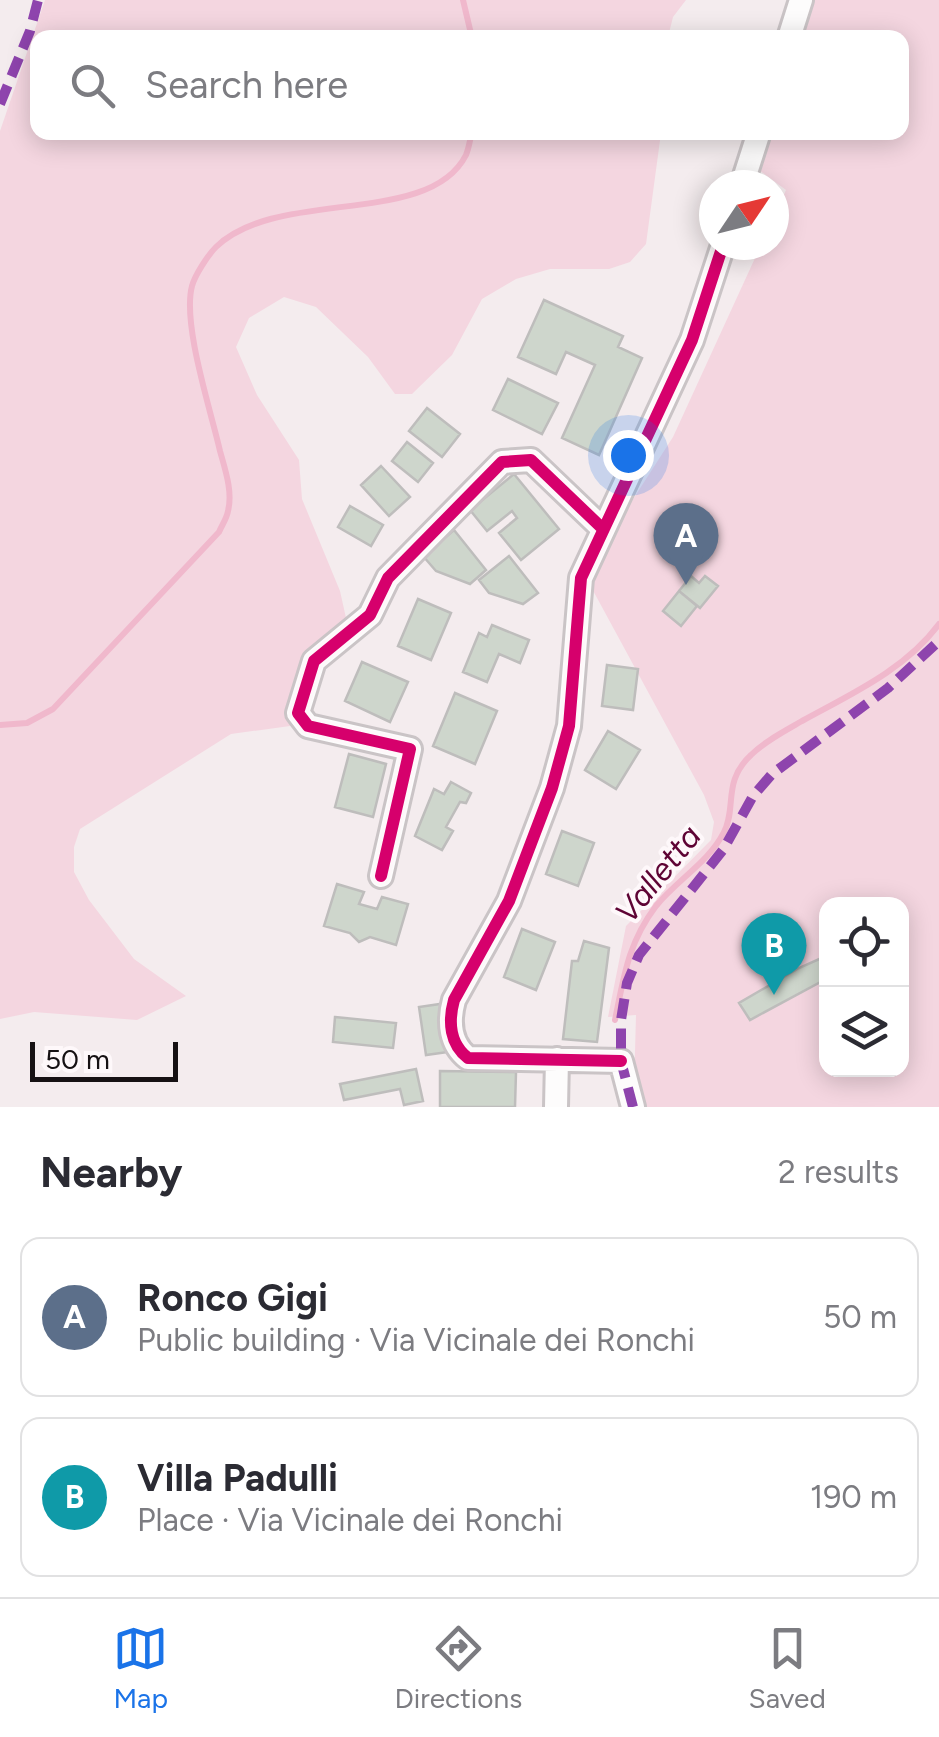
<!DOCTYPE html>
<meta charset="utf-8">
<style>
body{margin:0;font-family:Figtree,sans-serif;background:#f2f2f3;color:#2b2b33}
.controls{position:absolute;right:30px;bottom:30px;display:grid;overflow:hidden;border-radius:20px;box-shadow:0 5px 25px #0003}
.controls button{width:90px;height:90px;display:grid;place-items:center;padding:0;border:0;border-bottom:2px solid #e1e1e2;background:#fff;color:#2b2b33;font:50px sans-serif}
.compass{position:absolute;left:699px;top:170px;width:90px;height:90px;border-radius:50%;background:#fff;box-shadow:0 5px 25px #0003;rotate:55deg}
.scale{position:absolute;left:30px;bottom:25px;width:148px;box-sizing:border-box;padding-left:10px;border:5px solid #161113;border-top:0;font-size:28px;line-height:35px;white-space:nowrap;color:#161113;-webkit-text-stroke:8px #fef8fa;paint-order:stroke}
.you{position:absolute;left:628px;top:455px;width:35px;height:35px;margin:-25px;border:8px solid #fff;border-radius:50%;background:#1a73e8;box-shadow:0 0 0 15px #1a73e833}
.badge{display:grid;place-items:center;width:65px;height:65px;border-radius:50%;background:#1a73e8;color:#fff;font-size:32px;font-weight:700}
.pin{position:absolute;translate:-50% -82px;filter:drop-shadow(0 2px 5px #0008)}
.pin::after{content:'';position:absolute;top:52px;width:35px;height:30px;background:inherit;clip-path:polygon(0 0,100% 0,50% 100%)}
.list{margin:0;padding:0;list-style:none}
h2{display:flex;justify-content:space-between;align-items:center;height:130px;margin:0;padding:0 40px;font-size:42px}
h2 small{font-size:32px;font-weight:400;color:#7c7c81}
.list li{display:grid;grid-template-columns:65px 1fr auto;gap:30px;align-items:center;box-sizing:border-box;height:160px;margin:0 20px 20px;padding:0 20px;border:2px solid #e1e1e2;border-radius:20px}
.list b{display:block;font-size:38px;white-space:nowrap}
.list p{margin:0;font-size:32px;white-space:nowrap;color:#7c7c81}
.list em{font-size:32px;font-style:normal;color:#7c7c81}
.icon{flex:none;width:55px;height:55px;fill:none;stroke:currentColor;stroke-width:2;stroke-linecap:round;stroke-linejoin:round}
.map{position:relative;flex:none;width:939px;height:1107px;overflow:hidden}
.search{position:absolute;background:#fff;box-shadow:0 5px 25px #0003;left:30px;right:30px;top:30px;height:110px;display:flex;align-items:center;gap:25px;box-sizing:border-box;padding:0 35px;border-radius:20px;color:#7c7c81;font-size:38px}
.sheet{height:490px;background:#fff}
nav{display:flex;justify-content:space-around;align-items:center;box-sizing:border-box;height:140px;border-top:2px solid #e1e1e2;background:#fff;font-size:28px;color:#7c7c81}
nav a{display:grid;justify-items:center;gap:5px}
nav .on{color:#1a73e8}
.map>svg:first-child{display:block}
.green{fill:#f4d6e0;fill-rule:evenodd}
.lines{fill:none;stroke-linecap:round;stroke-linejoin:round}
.stream{stroke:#f0b8cc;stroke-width:6}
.building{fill:#ced6cc;stroke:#bebdbc;stroke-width:2.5}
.street-casing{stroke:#cac4c6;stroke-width:28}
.street{stroke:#fdfcfc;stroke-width:22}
.quiet{stroke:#8e44ad;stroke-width:10;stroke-dasharray:20 10;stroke-linecap:butt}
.cycleway-casing{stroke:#fef8fa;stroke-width:19}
.cycleway{stroke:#d6006c;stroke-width:12}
.labels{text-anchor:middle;stroke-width:8;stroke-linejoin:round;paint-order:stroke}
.water-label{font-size:32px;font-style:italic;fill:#5e0334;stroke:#fef8fa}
</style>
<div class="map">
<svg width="939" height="1107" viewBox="0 0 939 1107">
<rect width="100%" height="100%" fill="#f4ecee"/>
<!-- green -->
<path class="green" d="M45,0h641l-13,17 -5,20 -630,1v94l623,1 -15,111 -16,18 -21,7h-59l-34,10 -34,20 -30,56 -40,39h-17l-27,-37 -52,-50 -32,-10 -35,21 -13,29 21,48 42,65 3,39 38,92 8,36 -54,69 -4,30 -59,8 -151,95 -6,18v25l15,28 45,59 52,37 -49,24 -103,-8 -34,7v-888z
M797,0h142v1107h-299l-6,-17 2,-75 -28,2 18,-91 85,-86 3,-18 -10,-27 -114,-210 31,-67 52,-81 88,-192h13v-28l12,-27 -27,-20 -5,-37 148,-1v-94l-119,-1zM826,904h76v166h-76z"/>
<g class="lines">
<!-- stream -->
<path class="stream" d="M463,0l9,38
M0,725l27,-2 26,-14 166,-177c3,-7 8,-14 9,-21 5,-19 -3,-42 -8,-60 -9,-40 -38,-127 -28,-165 3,-11 16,-31 24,-39 62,-60 213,-19 250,-92 3,-7 4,-16 6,-23
M615,1020c9,-44 13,-77 41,-114 21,-26 53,-44 68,-74 13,-25 -2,-50 27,-77 14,-14 34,-24 51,-34 49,-27 103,-51 137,-97"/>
</g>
<!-- building -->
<path class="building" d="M544,300l79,36 -5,11 24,11 -43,97 -37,-17 33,-73 -29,-13 -10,22 -38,-17z
M508,379l50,24 -16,31 -49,-24z
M427,408l33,26 -18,23 -33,-26z
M407,442l26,21 -15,19 -26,-21z
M381,466l29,31 -21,19 -28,-31z
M514,474l45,55 -38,31 -22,-27 18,-15 -5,-7 -25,20 -17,-21z
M350,506l33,19 -12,21 -33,-19z
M454,530l32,40 -16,14 -34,-13 -13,-15z
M509,556l29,37 -15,11 -34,-11 -10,-13z
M691,576l8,7 6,-7 13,10 -18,22 -21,-17z
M679,591l18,15 -16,20 -18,-15z
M418,599l33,14 -20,47 -33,-14z
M492,625l37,15 -9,23 -21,-9 -12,28 -24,-10 16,-39 8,4z
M362,662l46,20 -18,40 -45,-21z
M607,665l31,4 -5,41 -31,-4z
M455,693l42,18 -22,53 -42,-18z
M608,731l32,19 -24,39 -31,-19z
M349,754l37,10 -13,53 -38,-10z
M451,782l20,11 -5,10 -6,-1 -14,25 7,4 -11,19 -27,-14 19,-47 10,5z
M562,831l32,12 -16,43 -32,-12z
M337,884l27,8 -5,12 18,5 5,-12 26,7 -12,41 -26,-8 -11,5 -9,-9 -26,-7z
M522,929l33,13 -19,48 -32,-13z
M584,941l25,7 -12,94 -34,-3 9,-78h6z
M826,956v23l-76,41 -11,-17 60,-35z
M440,1004l8,48 -22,3 -7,-48z
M335,1017l61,6 -3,25 -60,-6z
M416,1069l7,32 -19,4 -4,-16 -56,11 -4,-16z
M440,1071l76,1 -1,35h-75z"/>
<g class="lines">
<defs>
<path id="street" d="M789,38l12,-38
M742,185l17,-53
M381,876l29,-127 -102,-23 -10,-13 16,-52 56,-46 18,-37 114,-116 29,-2 72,69
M556,1107l1,-48
M633,1107l-12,-46 -153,-3c-18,-14 -20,-36 -14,-58l55,-99 43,-113 17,-62 12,-148 111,-238 31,-95"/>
</defs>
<!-- street casing -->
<use href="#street" class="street-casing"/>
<!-- street -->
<use href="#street" class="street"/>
<!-- quiet -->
<path class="quiet" d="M0,104l30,-73 8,-31
M633,1107l-12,-46v-41l6,-37 12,-28 84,-105 30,-54 19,-22 116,-86 51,-47"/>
<defs>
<path id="cycleway" d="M381,876l29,-127 -102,-23 -10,-13 16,-52 56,-46 18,-37 114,-116 29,-2 72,69
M621,1061l-153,-3c-18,-14 -20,-36 -14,-58l55,-99 43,-113 17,-62 12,-148 111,-238 31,-95"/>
</defs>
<!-- cycleway casing -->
<use href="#cycleway" class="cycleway-casing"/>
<!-- cycleway -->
<use href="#cycleway" class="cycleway"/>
</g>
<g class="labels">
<!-- water labels -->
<g class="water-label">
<text transform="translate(658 874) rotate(-51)" y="11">Valletta</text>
</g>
</g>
</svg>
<div class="controls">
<button><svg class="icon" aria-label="locate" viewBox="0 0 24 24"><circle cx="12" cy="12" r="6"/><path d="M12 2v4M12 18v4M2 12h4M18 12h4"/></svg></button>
<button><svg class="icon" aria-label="layers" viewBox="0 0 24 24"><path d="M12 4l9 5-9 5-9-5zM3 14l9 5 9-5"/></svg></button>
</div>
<svg class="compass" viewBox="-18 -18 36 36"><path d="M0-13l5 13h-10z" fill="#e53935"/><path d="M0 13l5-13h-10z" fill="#7c7c81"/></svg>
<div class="scale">50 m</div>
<div class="you"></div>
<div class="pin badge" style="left:686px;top:585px;background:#5c6f8a">A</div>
<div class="pin badge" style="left:774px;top:995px;background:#0f9aa8">B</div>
<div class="search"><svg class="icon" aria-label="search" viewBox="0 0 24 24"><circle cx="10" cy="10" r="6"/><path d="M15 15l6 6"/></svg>Search here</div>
</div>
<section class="sheet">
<h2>Nearby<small>2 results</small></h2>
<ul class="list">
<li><span class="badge" style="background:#5c6f8a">A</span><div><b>Ronco Gigi</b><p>Public building · Via Vicinale dei Ronchi</p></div><em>50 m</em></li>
<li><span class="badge" style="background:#0f9aa8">B</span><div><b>Villa Padulli</b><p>Place · Via Vicinale dei Ronchi</p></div><em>190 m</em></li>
</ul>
</section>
<nav>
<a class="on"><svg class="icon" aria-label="map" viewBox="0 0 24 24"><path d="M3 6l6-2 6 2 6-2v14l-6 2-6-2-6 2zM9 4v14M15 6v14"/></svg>Map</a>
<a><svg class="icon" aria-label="directions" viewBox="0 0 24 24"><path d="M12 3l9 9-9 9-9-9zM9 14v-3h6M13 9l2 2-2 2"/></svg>Directions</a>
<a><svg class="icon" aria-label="saved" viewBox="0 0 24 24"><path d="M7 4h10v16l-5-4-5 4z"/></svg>Saved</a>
</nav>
